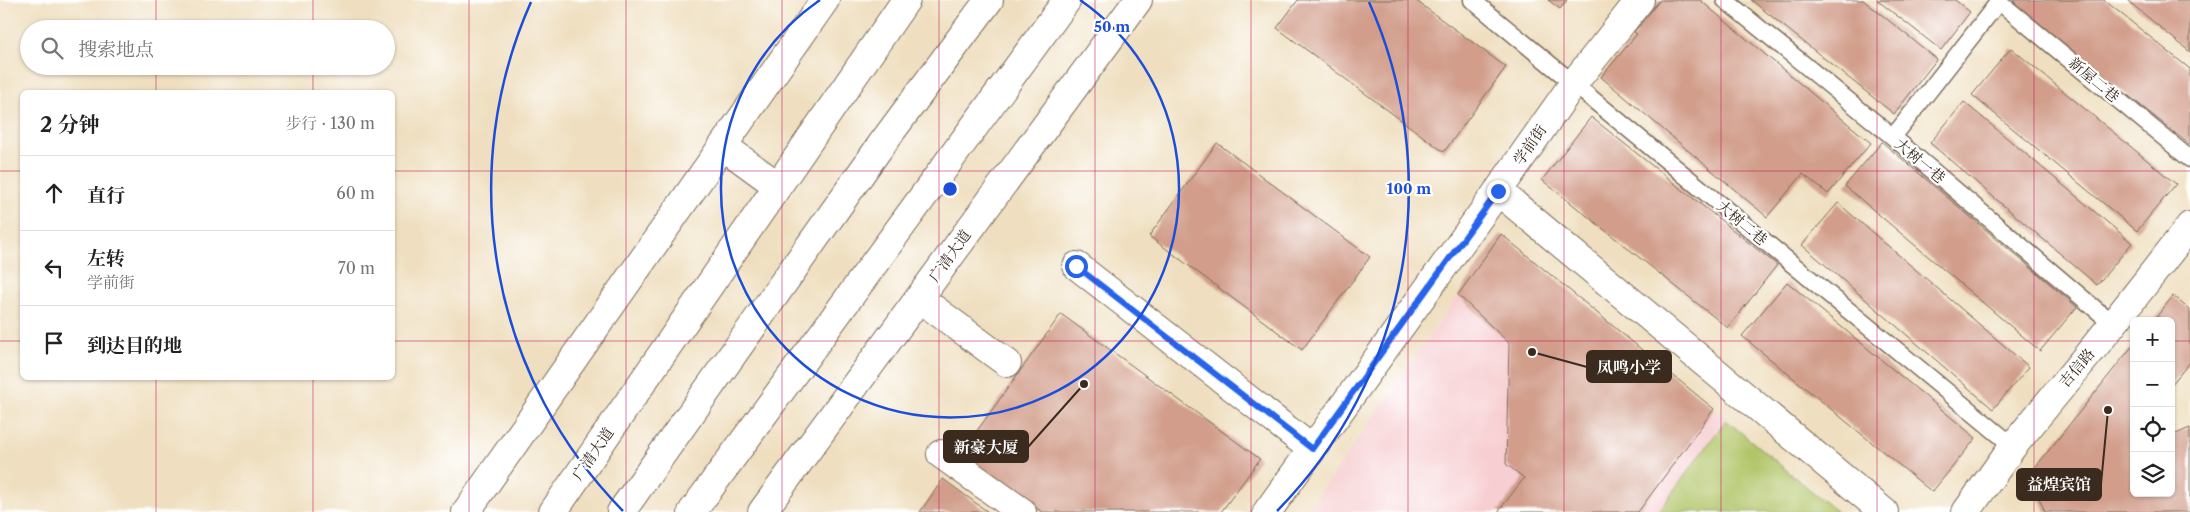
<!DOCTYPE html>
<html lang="zh">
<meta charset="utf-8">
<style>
body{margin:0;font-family:"Libre Caslon Text","Noto Serif SC",serif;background:#f2f2f2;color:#222}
.controls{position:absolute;right:15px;bottom:15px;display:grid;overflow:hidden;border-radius:8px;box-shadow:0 1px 4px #0004}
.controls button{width:45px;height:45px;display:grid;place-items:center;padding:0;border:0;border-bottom:1px solid #e0e0e0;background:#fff;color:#222;font:25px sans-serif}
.stop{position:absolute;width:15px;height:15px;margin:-11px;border:4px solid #2563eb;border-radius:50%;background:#fff}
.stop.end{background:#2563eb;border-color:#fff;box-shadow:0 1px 5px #0008}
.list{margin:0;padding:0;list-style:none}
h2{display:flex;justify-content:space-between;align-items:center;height:65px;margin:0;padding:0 20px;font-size:21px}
h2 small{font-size:16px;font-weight:400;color:#767676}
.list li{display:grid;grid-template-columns:32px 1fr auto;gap:15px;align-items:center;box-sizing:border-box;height:75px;padding:0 20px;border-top:1px solid #e0e0e0}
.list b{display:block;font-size:19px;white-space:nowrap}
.list p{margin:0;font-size:16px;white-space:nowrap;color:#767676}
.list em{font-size:16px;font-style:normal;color:#767676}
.icon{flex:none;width:28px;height:28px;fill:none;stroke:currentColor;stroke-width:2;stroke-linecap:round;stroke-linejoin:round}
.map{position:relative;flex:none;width:2190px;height:512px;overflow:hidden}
.search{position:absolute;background:#fff;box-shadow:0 1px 4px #0004;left:20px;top:20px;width:375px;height:55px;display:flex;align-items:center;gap:12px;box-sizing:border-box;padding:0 18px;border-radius:28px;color:#767676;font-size:19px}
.panel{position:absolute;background:#fff;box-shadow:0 1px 4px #0004;left:20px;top:90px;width:375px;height:290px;border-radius:8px}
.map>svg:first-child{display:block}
.built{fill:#f7cfd2}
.green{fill:#b1c568;stroke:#767843}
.building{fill:#d29e8b}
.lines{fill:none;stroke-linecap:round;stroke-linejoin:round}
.service-casing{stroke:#7a6957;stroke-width:19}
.minor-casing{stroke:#7a6957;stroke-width:30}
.trunk-casing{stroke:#7a6957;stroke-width:30}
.service{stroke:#fff;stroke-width:16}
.minor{stroke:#fff;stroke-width:28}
.trunk{stroke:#fff;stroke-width:28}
.route{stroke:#2563eb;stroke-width:6}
.grid{fill:none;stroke:#c2185b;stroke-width:1;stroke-opacity:0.55}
.ring{fill:none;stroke:#1d4ed8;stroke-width:2.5}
.labels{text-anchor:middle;stroke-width:4.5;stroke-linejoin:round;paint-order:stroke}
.street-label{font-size:15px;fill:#3b2a1e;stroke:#fff}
.centre{fill:#1d4ed8;stroke:#fff;stroke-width:2.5}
.ring-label{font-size:15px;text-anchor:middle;font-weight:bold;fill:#1d4ed8;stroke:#fff;stroke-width:4.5;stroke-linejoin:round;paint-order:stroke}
.leader{fill:none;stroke:#3b2a1e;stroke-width:2}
.callout-dot{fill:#3b2a1e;stroke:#fff;stroke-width:2}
.callout{fill:#3b2a1e;stroke:#3b2a1e;stroke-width:2}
.callout-label{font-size:16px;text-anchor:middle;font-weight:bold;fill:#fff}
</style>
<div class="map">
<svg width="2190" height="512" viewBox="0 0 2190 512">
<rect width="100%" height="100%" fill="#fff"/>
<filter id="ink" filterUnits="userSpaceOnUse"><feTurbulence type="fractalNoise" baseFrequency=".02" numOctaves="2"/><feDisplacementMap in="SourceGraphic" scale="10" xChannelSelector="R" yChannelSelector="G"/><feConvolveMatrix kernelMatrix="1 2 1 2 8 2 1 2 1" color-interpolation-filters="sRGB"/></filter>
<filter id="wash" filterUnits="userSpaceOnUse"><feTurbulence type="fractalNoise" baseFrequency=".0096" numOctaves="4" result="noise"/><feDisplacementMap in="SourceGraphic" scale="20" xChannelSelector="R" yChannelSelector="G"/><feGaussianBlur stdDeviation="1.12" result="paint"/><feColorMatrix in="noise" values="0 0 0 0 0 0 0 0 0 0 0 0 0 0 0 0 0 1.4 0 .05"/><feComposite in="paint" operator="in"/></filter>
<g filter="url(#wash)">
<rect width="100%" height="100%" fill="#efdfc0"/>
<!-- built -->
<path class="built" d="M1501,234l213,175 123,103h-530z"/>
<!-- green -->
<path class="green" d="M1726,420l111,92h-179z"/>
<g id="blocks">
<!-- building -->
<path class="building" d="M1298,0h117l91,67 -62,85 -167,-124z
M1548,0h19l-7,9z
M1660,0h40l171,143 -43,51 -25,-20 -36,43 -166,-140 36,-43 -3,-2z
M1751,0h112l74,59 -43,55z
M1877,0h78l15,12 -29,38z
M2015,0h89l86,69v76l-177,-142z
M2127,0h63v52z
M2011,48l165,136 -39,47 -165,-136z
M1964,102l168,141 -35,42 -167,-142z
M1591,117l186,148 -49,63 -186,-148z
M1882,142l195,165 -37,44 -195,-165z
M1217,143l153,114 -68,93 -153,-114z
M1838,203l191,164 -36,42 -191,-164z
M1501,234l213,175 -76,103h-140l26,-34 -18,-14 3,-121 -51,-48z
M1787,282l189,156 -44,54 -190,-156z
M2173,296l17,14v52l-19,23v-64h-18z
M1061,314l199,145 -39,53h-179l-81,-59z
M2134,344v149h37v-57l19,-8v84h-145l-16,-37z
M943,479l45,33h-68z"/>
</g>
</g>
<g filter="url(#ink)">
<use href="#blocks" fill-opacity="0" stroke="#7a6957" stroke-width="1"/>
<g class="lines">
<defs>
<path id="service" d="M1472,0l541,446
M1725,0l168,137 220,187
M1997,0l193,159
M1893,137l107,-137"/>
<path id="minor" d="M723,146l55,40
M1498,191l386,321
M1077,266l235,183
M919,298l88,65
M941,454l81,58
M466,512l359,-512
M553,512l353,-512
M762,512l376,-512
M1267,512l231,-321 75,-107 67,-84
M1966,512l47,-66 100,-122 77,-98"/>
<path id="trunk" d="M621,512l263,-371 105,-141
M692,512l375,-512"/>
</defs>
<!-- service casing -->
<use href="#service" class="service-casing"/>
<!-- minor casing -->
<use href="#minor" class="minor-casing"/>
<!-- trunk casing -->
<use href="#trunk" class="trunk-casing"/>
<!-- service -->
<use href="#service" class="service"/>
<!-- minor -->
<use href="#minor" class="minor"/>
<!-- trunk -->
<use href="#trunk" class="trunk"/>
</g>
</g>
<g class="lines" filter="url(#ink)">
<!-- route -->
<path class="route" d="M1076,266l236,183 186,-258"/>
</g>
<!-- grid -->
<path class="grid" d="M156,0v29M313,0v29M469,0v512M626,0v512M782,0v512M939,0v512M1095,0v512M1251,0v512M1408,0v512M1564,0v512M1721,0v512M1877,0v512M2034,0v512M156,66v26M313,66v26M0,171h22M392,171h1798M0,341h22M392,341h1742M2171,341h19M156,378v134M313,378v134"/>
<!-- distance rings -->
<g class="ring">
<path d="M1080 0A229 229 0 1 1 820 0"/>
<path d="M623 511A459 459 0 0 1 531 2M1369 2A459 459 0 0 1 1277 511"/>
</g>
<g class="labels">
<!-- street labels -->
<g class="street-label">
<text transform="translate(2094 80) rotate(40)" y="5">新屋二巷</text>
<text transform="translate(1530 145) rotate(-55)" y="5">学前街</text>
<text transform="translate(1920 161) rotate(40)" y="5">大树一巷</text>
<text transform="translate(1742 223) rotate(40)" y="5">大树二巷</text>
<text transform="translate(950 256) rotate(-54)" y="5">广清大道</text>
<text transform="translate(2077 368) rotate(-50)" y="5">吉信路</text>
<text transform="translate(593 454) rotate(-55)" y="5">广清大道</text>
</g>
</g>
<circle cx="950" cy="189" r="8" class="centre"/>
<g class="ring-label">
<text x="1112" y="32">50 m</text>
<text x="1409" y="194">100 m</text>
</g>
<!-- callouts -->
<path class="leader" d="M1532 352L1587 367M1084 384L1028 447M2108 410L2101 484"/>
<g class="callout-dot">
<circle cx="1532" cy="352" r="5"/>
<circle cx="1084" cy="384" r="5"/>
<circle cx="2108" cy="410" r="5"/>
</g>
<g class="callout">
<rect x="1587" y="351" width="84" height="31" rx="5"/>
<rect x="944" y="431" width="84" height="31" rx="5"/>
<rect x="2017" y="469" width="84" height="31" rx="5"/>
</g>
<g class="callout-label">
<text x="1629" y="373">凤鸣小学</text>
<text x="986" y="453">新豪大厦</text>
<text x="2059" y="490">益煌宾馆</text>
</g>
</svg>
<div class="controls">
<button>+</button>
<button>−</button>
<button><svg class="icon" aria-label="locate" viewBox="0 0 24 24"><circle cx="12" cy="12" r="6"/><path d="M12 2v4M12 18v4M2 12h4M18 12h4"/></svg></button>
<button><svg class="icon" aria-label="layers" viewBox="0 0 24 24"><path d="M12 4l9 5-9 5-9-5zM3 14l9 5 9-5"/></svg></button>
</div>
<div class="stop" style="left:1076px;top:266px"></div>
<div class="stop end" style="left:1498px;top:191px"></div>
<div class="search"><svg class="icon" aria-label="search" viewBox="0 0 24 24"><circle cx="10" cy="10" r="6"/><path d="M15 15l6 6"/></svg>搜索地点</div>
<section class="panel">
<h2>2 分钟<small>步行 · 130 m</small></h2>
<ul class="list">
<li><svg class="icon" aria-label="ahead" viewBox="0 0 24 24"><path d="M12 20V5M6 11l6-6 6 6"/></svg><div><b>直行</b></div><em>60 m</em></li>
<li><svg class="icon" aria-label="left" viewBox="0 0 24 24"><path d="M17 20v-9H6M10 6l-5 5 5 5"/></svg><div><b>左转</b><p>学前街</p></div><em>70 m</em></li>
<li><svg class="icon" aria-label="arrive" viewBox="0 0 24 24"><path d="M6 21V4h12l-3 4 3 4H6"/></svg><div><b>到达目的地</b></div></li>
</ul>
</section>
</div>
